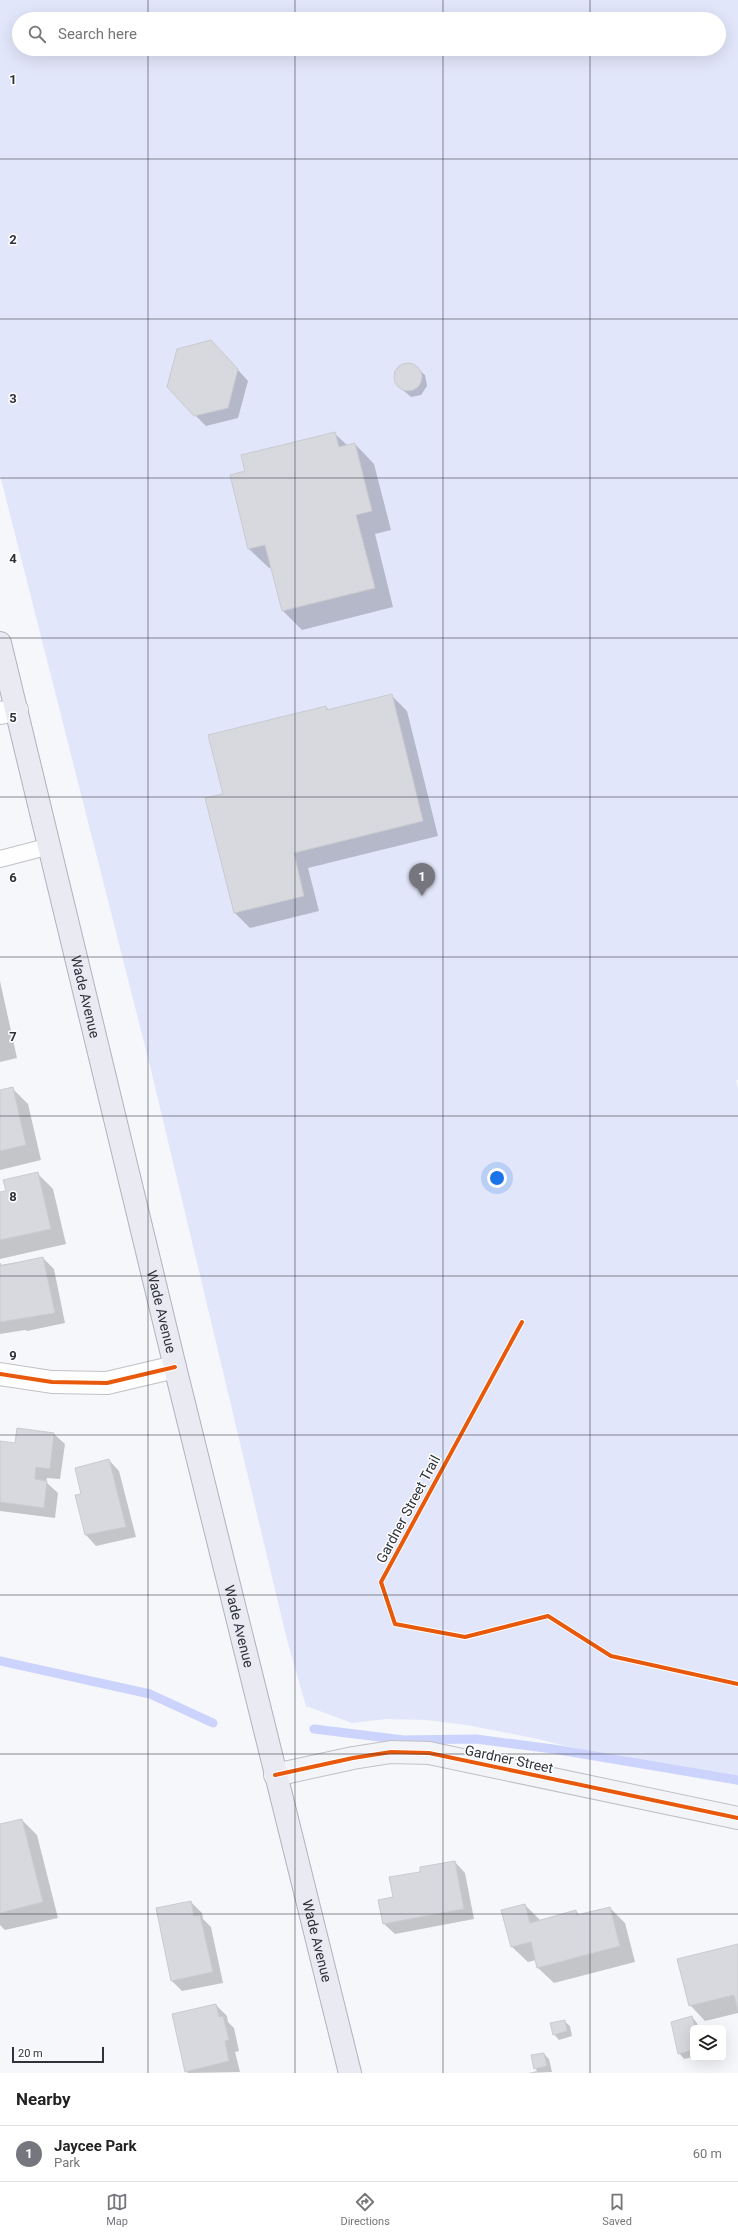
<!DOCTYPE html>
<style>
body{margin:0;font-family:Roboto,sans-serif;background:#f2f2f2;color:#222}
.controls{position:absolute;right:12px;bottom:12px;display:grid;overflow:hidden;border-radius:6px;box-shadow:0 4px 16px #0002}
.controls button{width:36px;height:36px;display:grid;place-items:center;padding:0;border:0;border-bottom:1px solid #e0e0e0;background:#fff;color:#222;font:20px sans-serif}
.scale{position:absolute;left:12px;bottom:10px;width:92px;box-sizing:border-box;padding-left:4px;border:2px solid #2f313b;border-top:0;font-size:11px;line-height:14px;white-space:nowrap;color:#2f313b;-webkit-text-stroke:3px #fff;paint-order:stroke}
.you{position:absolute;left:497px;top:1178px;width:14px;height:14px;margin:-10px;border:3px solid #fff;border-radius:50%;background:#1a73e8;box-shadow:0 0 0 6px #1a73e833}
.badge{display:grid;place-items:center;width:26px;height:26px;border-radius:50%;background:#75767e;color:#fff;font-size:13px;font-weight:700}
.pin{position:absolute;translate:-50% -33px;filter:drop-shadow(0 1px 2px #0008)}
.pin::after{content:'';position:absolute;top:21px;width:14px;height:12px;background:inherit;clip-path:polygon(0 0,100% 0,50% 100%)}
.list{margin:0;padding:0;list-style:none}
h2{display:flex;justify-content:space-between;align-items:center;height:52px;margin:0;padding:0 16px;font-size:17px}
h2 small{font-size:13px;font-weight:400;color:#767676}
.list li{display:grid;grid-template-columns:26px 1fr auto;gap:12px;align-items:center;box-sizing:border-box;height:56px;padding:0 16px;border-top:1px solid #e0e0e0}
.list b{display:block;font-size:15px;white-space:nowrap}
.list p{margin:0;font-size:13px;white-space:nowrap;color:#767676}
.list em{font-size:13px;font-style:normal;color:#767676}
.icon{flex:none;width:22px;height:22px;fill:none;stroke:currentColor;stroke-width:2;stroke-linecap:round;stroke-linejoin:round}
.map{position:relative;flex:none;width:738px;height:2073px;overflow:hidden}
.search{position:absolute;background:#fff;box-shadow:0 4px 16px #0002;left:12px;right:12px;top:12px;height:44px;display:flex;align-items:center;gap:10px;box-sizing:border-box;padding:0 14px;border-radius:22px;color:#767676;font-size:15px}
.sheet{height:108px;background:#fff}
nav{display:flex;justify-content:space-around;align-items:center;box-sizing:border-box;height:56px;border-top:1px solid #e0e0e0;background:#fff;font-size:11px;color:#767676}
nav a{display:grid;justify-items:center;gap:2px}
nav .on{color:#75767e}
.map>svg:first-child{display:block}
.green{fill:#e2e6fa;fill-rule:evenodd}
.shadow{fill:#0003}
.lines{fill:none;stroke-linecap:round;stroke-linejoin:round}
.stream{stroke:#ccd3fc;stroke-width:9}
.building{fill:#d7d9df;stroke:#c9cbd1}
.lane-casing{stroke:#c0c1c7;stroke-width:18}
.street-casing{stroke:#c0c1c7;stroke-width:24}
.secondary-casing{stroke:#c0c1c7;stroke-width:24}
.primary-casing{stroke:#b0b2c0;stroke-width:24}
.path{stroke:#dcdddf;stroke-width:2.5;stroke-dasharray:1 3;stroke-linecap:butt}
.lane{stroke:#fefefe;stroke-width:16}
.street{stroke:#fefefe;stroke-width:22}
.secondary{stroke:#f3f4f7;stroke-width:22}
.primary{stroke:#e9eaf2;stroke-width:22}
.cycleway-casing{stroke:#fff;stroke-width:6}
.cycleway{stroke:#e8590c;stroke-width:4}
.grid{fill:none;stroke:#2f313b;stroke-width:1;stroke-opacity:0.55}
.labels{text-anchor:middle;stroke-width:3;stroke-linejoin:round;paint-order:stroke}
.street-label{font-size:14px;fill:#2f313b;stroke:#fff}
.grid-label{font-size:13px;text-anchor:middle;font-weight:bold;fill:#2f313b;stroke:#fff;stroke-width:3;stroke-linejoin:round;paint-order:stroke}
</style>
<div class="map">
<svg width="738" height="2073" viewBox="0 0 738 2073">
<rect width="100%" height="100%" fill="#f6f7fa"/>
<!-- green -->
<path class="green" d="M0,0h738v1080h-2l2,9v696l-63,-11 -137,-35 -71,-14 -41,-5 -40,-1 -34,4 -46,-17 -19,-66 -136,-570 -151,-595zM19,19h700v30h-700z"/>
<!-- shadow -->
<path class="shadow" d="M222,352l26,29 -10,37 -32,8 -11,-11z
M411,363l14,12 2,11 -6,9 -10,2 -15,-13 -2,-12 6,-7z
M334,433l14,13 7,-2 19,20 17,66 -16,4 18,73 -91,23 -19,-19 -11,-44 -3,1 -20,-19 -18,-73 15,-4z
M391,695l16,16 31,125 -130,32 11,43 -69,17 -15,-15 -11,-118 102,-88 4,4z
M0,981l17,77 -17,4z
M13,1089l15,15 13,56 -41,10v-78z
M37,1173l16,16 13,55 -66,15v-66l7,-1z
M43,1258l11,11 11,54 -38,8 -2,-1 -25,4v-69z
M54,1434l11,10 -5,35 -13,-1 -1,4 12,11 -3,25 -55,-7v-69l16,2z
M109,1460l10,11 17,66 -40,9 -10,-11 -10,-39 6,-2z
M22,1820l15,15 21,83 -53,12 -5,-5v-100z
M455,1862l10,11 9,46 -79,15 -11,-10 10,-26z
M191,1902l11,11 1,6 8,8 12,56 -41,8 -11,-11z
M525,1905l16,16 35,-10 4,5 30,-8 15,15 10,39 -81,21 -16,-15 -2,-8 -8,2 -16,-15 -9,-36z
M738,1945v68l-33,8 -15,-16z
M216,2005l11,11 1,6 6,6 5,23 -4,1 5,20 -52,1 -2,-2z
M692,2017l5,6 1,5h-5v29l-9,2 -5,-6z
M564,2021l6,5 2,10 -13,4 -5,-6z
M544,2054l5,5 3,13 -24,1 9,-2 -2,-3z"/>
<g class="lines">
<!-- stream -->
<path class="stream" d="M0,1661l150,33 63,29
M314,1729l90,11 72,-1 77,10 185,31"/>
</g>
<!-- building -->
<path class="building" d="M211,340l27,29 -10,39 -34,8 -27,-29 10,-38z
M394 377a14 14 0 1 1 28 0a14 14 0 1 1-28 0Z
M335,432l4,15 16,-4 17,68 -16,4 19,73 -93,23 -17,-66 -17,4 -18,-74 15,-4 -4,-16z
M392,694l31,127 -129,32 10,43 -70,17 -29,-115 18,-4 -15,-59 118,-29 1,4z
M13,1087l13,58 -26,6v-61z
M38,1172l13,57 -51,11v-48l6,-1 -3,-11z
M43,1257l12,56 -55,9v-59l1,3z
M17,1428l37,5 -4,36 -14,-2 -1,12 12,2 -3,27 -44,-6v-61l15,2z
M109,1459l17,68 -41,8 -10,-40 6,-1 -6,-26z
M22,1819l21,83 -43,11v-89z
M455,1861l9,48 -81,15 -5,-24 15,-3 -4,-20 31,-5v-5z
M191,1901l3,15 6,-1 13,57 -42,9 -15,-73z
M525,1904l5,19 46,-13 1,5 33,-8 10,39 -83,22 -6,-26 -20,5 -10,-37z
M738,1944v67l-4,-16 -45,11 -12,-47z
M216,2004l3,13 4,-1 6,24 -4,1 4,20 -44,11 -13,-58z
M692,2016l3,12h-2v22l-15,4 -7,-32z
M565,2020l2,11 -14,4 -3,-12z
M544,2053l3,13 -13,3 -3,-14z"/>
<g class="lines">
<defs>
<path id="lane" d="M0,859l50,-13"/>
<path id="street" d="M0,713l17,-3
M0,1374l52,8 55,1 68,-16"/>
<path id="secondary" d="M275,1775l78,-17 38,-6 38,1 309,65"/>
<g id="primary">
<path id="s1" d="M0,643l175,724 175,706"/>
</g>
</defs>
<!-- lane casing -->
<use href="#lane" class="lane-casing"/>
<!-- street casing -->
<use href="#street" class="street-casing"/>
<!-- secondary casing -->
<use href="#secondary" class="secondary-casing"/>
<!-- primary casing -->
<use href="#primary" class="primary-casing"/>
<!-- path -->
<path class="path" d="M522,1322l-141,260 14,42 70,13 83,-21 63,40 127,28"/>
<!-- lane -->
<use href="#lane" class="lane"/>
<!-- street -->
<use href="#street" class="street"/>
<!-- secondary -->
<use href="#secondary" class="secondary"/>
<!-- primary -->
<use href="#primary" class="primary"/>
<defs>
<path id="cycleway" d="M522,1322l-141,260 14,42 70,13 83,-21 63,40 127,28
M0,1374l52,8 55,1 68,-16
M275,1775l78,-17 38,-6 38,1 309,65"/>
</defs>
<!-- cycleway casing -->
<use href="#cycleway" class="cycleway-casing"/>
<!-- cycleway -->
<use href="#cycleway" class="cycleway"/>
</g>
<!-- grid -->
<path class="grid" d="M148,0v19M295,0v19M443,0v19M590,0v19M148,49v2024M295,49v2024M443,49v2024M590,49v2024M0,159h738M0,319h738M0,478h738M0,638h738M0,797h738M0,957h738M0,1116h738M0,1276h738M0,1435h738M0,1595h738M0,1754h738M0,1914h738"/>
<g class="labels">
<!-- street labels -->
<g class="street-label">
<text dy="5" stroke="none"><textPath href="#s1" startOffset="364">Wade Avenue</textPath></text>
<text dy="5" stroke="none"><textPath href="#s1" startOffset="688">Wade Avenue</textPath></text>
<text transform="translate(408 1509) rotate(-62)" y="5">Gardner Street Trail</text>
<text dy="5" stroke="none"><textPath href="#s1" startOffset="1012">Wade Avenue</textPath></text>
<text transform="translate(509 1759) rotate(12)" y="5">Gardner Street</text>
<text dy="5" stroke="none"><textPath href="#s1" startOffset="1336">Wade Avenue</textPath></text>
</g>
</g>
<g class="grid-label">
<text x="13" y="84">1</text>
<text x="13" y="244">2</text>
<text x="13" y="403">3</text>
<text x="13" y="563">4</text>
<text x="13" y="722">5</text>
<text x="13" y="882">6</text>
<text x="13" y="1041">7</text>
<text x="13" y="1201">8</text>
<text x="13" y="1360">9</text>
</g>
</svg>
<div class="controls">
<button><svg class="icon" aria-label="layers" viewBox="0 0 24 24"><path d="M12 4l9 5-9 5-9-5zM3 14l9 5 9-5"/></svg></button>
</div>
<div class="scale">20 m</div>
<div class="you"></div>
<div class="pin badge" style="left:422px;top:896px">1</div>
<div class="search"><svg class="icon" aria-label="search" viewBox="0 0 24 24"><circle cx="10" cy="10" r="6"/><path d="M15 15l6 6"/></svg>Search here</div>
</div>
<section class="sheet">
<h2>Nearby<small></small></h2>
<ul class="list">
<li><span class="badge">1</span><div><b>Jaycee Park</b><p>Park</p></div><em>60 m</em></li>
</ul>
</section>
<nav>
<a class="on"><svg class="icon" aria-label="map" viewBox="0 0 24 24"><path d="M3 6l6-2 6 2 6-2v14l-6 2-6-2-6 2zM9 4v14M15 6v14"/></svg>Map</a>
<a><svg class="icon" aria-label="directions" viewBox="0 0 24 24"><path d="M12 3l9 9-9 9-9-9zM9 14v-3h6M13 9l2 2-2 2"/></svg>Directions</a>
<a><svg class="icon" aria-label="saved" viewBox="0 0 24 24"><path d="M7 4h10v16l-5-4-5 4z"/></svg>Saved</a>
</nav>
